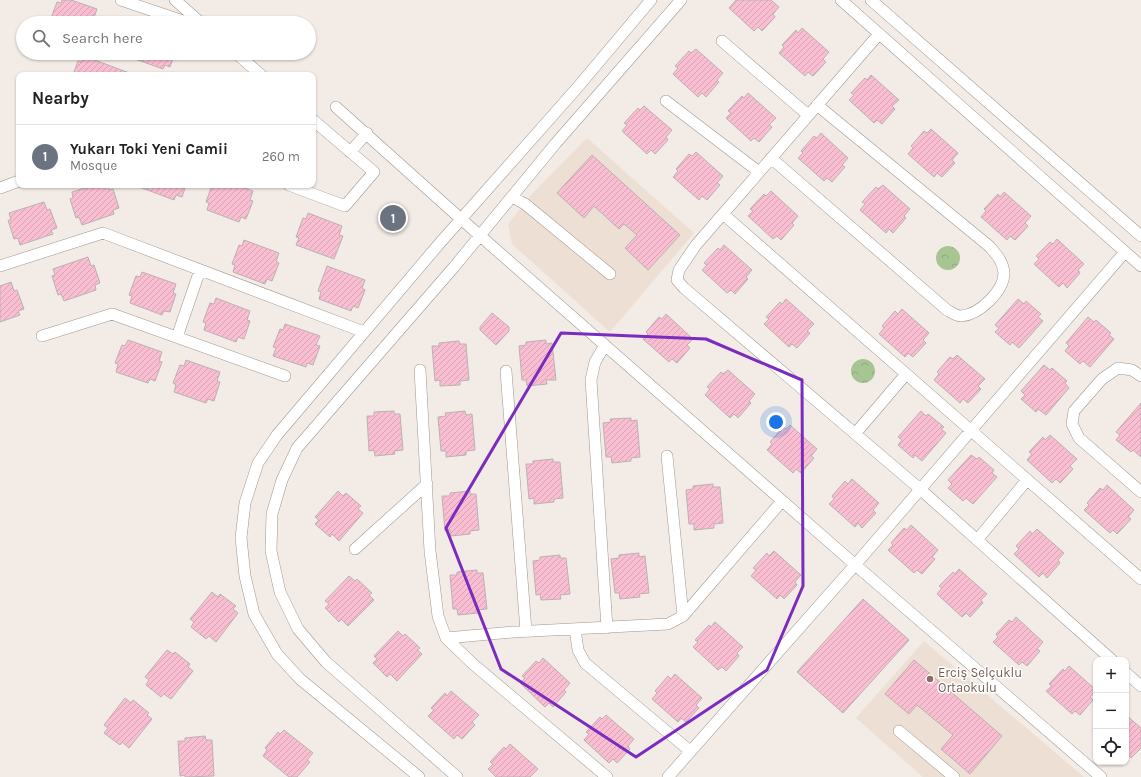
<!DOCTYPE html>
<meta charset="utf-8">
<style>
body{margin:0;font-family:Karla,sans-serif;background:#f6f6f6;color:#202124}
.controls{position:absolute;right:12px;bottom:12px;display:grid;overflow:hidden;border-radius:8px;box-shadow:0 1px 3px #0004}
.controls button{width:36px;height:36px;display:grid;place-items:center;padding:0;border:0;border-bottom:1px solid #e0e0e0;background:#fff;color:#202124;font:20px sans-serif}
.you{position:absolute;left:776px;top:422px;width:14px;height:14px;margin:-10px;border:3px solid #fff;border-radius:50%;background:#1a73e8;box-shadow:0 0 0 6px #1a73e833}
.badge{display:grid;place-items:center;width:26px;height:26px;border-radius:50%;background:#545dd4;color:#fff;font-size:13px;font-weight:700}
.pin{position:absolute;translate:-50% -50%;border:2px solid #fff;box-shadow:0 1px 4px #0006}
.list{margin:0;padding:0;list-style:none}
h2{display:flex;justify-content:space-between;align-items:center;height:52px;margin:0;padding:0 16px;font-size:17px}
h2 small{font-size:13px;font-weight:400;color:#757577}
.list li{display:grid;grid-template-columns:26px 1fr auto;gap:12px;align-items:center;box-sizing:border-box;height:64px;padding:0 16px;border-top:1px solid #e0e0e0}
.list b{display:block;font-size:15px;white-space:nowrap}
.list p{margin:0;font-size:13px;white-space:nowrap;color:#757577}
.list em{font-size:13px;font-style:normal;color:#757577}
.icon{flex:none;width:22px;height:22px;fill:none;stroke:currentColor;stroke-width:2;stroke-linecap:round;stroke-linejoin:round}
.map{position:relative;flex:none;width:1141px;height:777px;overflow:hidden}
.search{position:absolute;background:#fff;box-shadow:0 1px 3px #0004;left:16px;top:16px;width:300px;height:44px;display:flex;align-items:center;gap:10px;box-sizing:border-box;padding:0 14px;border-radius:22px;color:#757577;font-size:15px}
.panel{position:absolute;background:#fff;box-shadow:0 1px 3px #0004;left:16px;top:72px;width:300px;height:116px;border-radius:8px}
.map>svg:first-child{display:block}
.built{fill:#eddfd4}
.park{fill:url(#park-crowns)}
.building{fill:url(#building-hatch);stroke:#bbb1b4}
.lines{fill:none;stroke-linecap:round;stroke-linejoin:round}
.minor-casing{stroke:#9e9791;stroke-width:12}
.minor{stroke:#fff;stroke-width:11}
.marked{fill:none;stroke:#7b2cbf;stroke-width:3;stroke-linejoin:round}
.education-dot{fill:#8d6e63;stroke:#fff;stroke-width:1.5}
.labels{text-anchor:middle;stroke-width:3;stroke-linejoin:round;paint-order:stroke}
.education-label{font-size:13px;fill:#785e54;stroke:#fff;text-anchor:start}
</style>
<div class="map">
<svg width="1141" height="777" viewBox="0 0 1141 777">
<defs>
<pattern id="park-crowns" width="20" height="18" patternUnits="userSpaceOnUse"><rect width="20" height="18" fill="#a7c593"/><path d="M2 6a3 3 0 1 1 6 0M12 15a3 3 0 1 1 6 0" fill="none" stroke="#90a97e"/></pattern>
<pattern id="building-hatch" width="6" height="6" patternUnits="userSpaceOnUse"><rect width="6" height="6" fill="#fabed2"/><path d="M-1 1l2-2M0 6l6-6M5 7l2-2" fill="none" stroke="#d6a3b4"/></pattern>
</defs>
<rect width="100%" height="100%" fill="#f3ebe5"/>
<!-- built -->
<path class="built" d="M587,138l107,95 -84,99 -98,-88 -4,-20 24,-30z
M924,641l160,136h-161l-67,-59z"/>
<!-- park -->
<path class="park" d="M936 258a12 12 0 1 1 24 0a12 12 0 1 1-24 0Z
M851 371a12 12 0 1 1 24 0a12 12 0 1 1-24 0Z"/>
<!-- building -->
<path class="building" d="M62,0h9l26,9 -5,14h-35l-7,-2 7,-19 4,1z
M736,0h35l8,7 -6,7 2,3 -13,14 -4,-4 -4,4 -25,-23z
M802,28l27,24 -6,7 3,3 -13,14 -5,-4 -3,4 -26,-23 5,-6 -2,-2 14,-15 2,3z
M696,49l27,24 -6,7 2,2 -13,15 -4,-4 -4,4 -25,-23 5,-6 -3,-2 14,-15 2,2z
M121,53h54l-5,14 -5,-2 -2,4 -42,-15z
M84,56l48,18v1h-59l5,-14 4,1z
M871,75l28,25 -7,6 3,3 -13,15 -5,-4 -3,3 -25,-23 5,-5 -3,-2 14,-15 2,2z
M748,93l28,25 -7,7 3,2 -13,15 -5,-4 -3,3 -25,-23 5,-5 -3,-2 14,-15 2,2z
M644,106l28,24 -6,7 2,3 -13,14 -4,-4 -4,4 -25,-23 5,-6 -3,-2 14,-15 2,2z
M931,129l27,24 -6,7 3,3 -13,14 -5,-4 -3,4 -26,-23 5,-6 -2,-2 13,-15 3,2z
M821,133l27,25 -6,7 3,2 -13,15 -5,-4 -3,3 -26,-23 5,-5 -2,-2 13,-15 3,2z
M696,152l27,24 -6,7 3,2 -13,15 -5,-4 -3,4 -26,-23 5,-6 -2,-2 13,-15 3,2z
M592,155l88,80 -32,35 -23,-22 12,-13 -13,-11 -5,5 -25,-23 -10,12 -27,-25z
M95,185h13l1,5 4,-1 6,19 -6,2 1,4 -32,11 -3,-8 -3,1 -6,-19 3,-1 -1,-6z
M137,185h49l-4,12 -6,-2 -2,5 -37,-14z
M212,185h24l17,6 -3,9 3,1 -7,18 -5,-2 -2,5 -32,-12 2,-7 -3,-1z
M883,185l27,24 -6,7 2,2 -13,15 -4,-4 -3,4 -26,-23 5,-6 -3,-2 14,-15 2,2z
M771,191l27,25 -6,7 2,2 -13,15 -4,-4 -4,3 -25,-23 5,-5 -3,-2 14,-15 2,2z
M1004,192l27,24 -6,7 3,3 -13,14 -5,-4 -3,4 -26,-23 5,-6 -2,-2 14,-15 2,3z
M44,202l3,8 3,-1 7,19 -6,2 2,4 -33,11 -2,-7 -4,1 -6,-19h3l-2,-7z
M308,213l34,13 -3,9 4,1 -9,23 -38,-14 3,-7 -3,-1 7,-19 3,1z
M1057,239l27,25 -6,6 2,3 -13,15 -4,-5 -4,4 -25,-23 5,-5 -3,-3 14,-14 3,2z
M244,240l35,13 -3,8 3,2 -7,18 -5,-2 -2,5 -32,-12 2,-7 -3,-1 7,-19 3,1z
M724,245l28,25 -6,7 2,2 -13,15 -4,-4 -4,3 -25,-23 5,-5 -3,-2 14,-15 2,2z
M88,257l3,9 3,-1 6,18 -5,2 1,5 -32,11 -3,-7 -3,1 -6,-19 3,-1 -2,-6z
M327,266l38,14 -3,8 3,2 -7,18 -5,-2 -2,5 -32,-12 2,-7 -3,-1z
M142,272l34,12 -3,9 3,1 -6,18 -6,-1 -2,4 -32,-12 2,-7 -3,-1 7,-19 4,1z
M11,282l3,9 3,-1 7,19 -6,2 2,4 -20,7v-36z
M216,298l34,13 -3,9 3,1 -6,18 -6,-2 -2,5 -32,-12 2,-7 -3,-1 7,-19 4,1z
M786,299l28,25 -7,7 3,2 -13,15 -5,-4 -3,3 -25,-23 5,-5 -3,-2 14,-15 2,2z
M1018,299l6,5 2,-3 15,13 -3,3 5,4 -24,27 -7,-6 -2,3 -15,-13 4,-4 -4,-3z
M902,309l27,24 -6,7 3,3 -13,14 -5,-4 -3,4 -26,-23 5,-6 -2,-2 13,-15 3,3z
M492,313l17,14v4l-13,14 -16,-15v-3z
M666,314l27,25 -6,6 3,3 -13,15 -5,-4 -3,3 -26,-23 5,-5 -2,-2 13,-15 3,2z
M1088,317l6,5 2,-2 15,13 -2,2 5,4 -24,28 -7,-6 -3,3 -15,-13 4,-5 -3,-3z
M285,324l35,12 -4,9 4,1 -7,19 -6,-2 -1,4 -33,-11 3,-8 -3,-1 7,-18 3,1z
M128,340l34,12 -3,9 3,1 -7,19 -5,-2 -2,4 -32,-11 2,-8 -3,-1 7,-18 3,1z
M546,340v4l6,-1 4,37h-10l1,4 -20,2 -1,-6h-4l-3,-34 7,-1v-3z
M459,341l1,3h6l3,36 -9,1v4l-20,1v-6l-5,1 -3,-35h7v-3z
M957,355l28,24 -7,7 3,3 -13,14 -5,-4 -3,4 -26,-23 5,-6 -2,-2 13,-15 3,2z
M186,360l34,12 -3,9 3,1 -6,19 -6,-2 -2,4 -32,-11 2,-7 -3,-2 7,-18 4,1z
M1044,365l6,5 2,-2 15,13 -2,2 4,5 -23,27 -8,-6 -2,3 -15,-13 4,-4 -4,-4z
M728,370l27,24 -6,7 2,2 -13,15 -4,-4 -4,4 -25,-23 5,-6 -3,-2 14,-15 2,2z
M1141,403v54l-8,-7 -2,2 -15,-12 4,-5 -4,-3z
M394,411v3h6l3,36 -9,1 1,3 -20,2 -1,-6 -5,1 -2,-35h7v-4z
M465,411l1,4 6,-1 3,36 -9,1v4l-20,2v-6h-5l-3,-34 8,-1 -1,-3z
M921,411l5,5 2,-2 16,13 -3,2 5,4 -24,28 -7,-6 -2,3 -15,-13 4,-5 -4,-3z
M631,418v3l6,-1 3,37 -9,1v3l-19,2 -1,-6h-5l-3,-34 8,-1 -1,-3z
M790,425l27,24 -6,7 3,2 -13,15 -5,-4 -3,4 -26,-23 5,-6 -2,-2 13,-15 3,2z
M1050,435l27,24 -7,7 3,3 -13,14 -4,-4 -4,4 -25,-23 5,-6 -3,-2 14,-15 2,3z
M971,455l6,4 2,-2 15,13 -2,3 5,4 -24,27 -7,-6 -3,3 -15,-13 4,-4 -4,-4z
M553,459v3h7l3,36 -9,1v3l-20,2v-6l-5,1 -3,-35h7v-3z
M852,479l27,24 -6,7 3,3 -14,15 -4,-5 -3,4 -26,-23 5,-5 -2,-3 13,-15 3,3z
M713,484v3h7l3,36 -9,1v4l-20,2v-6h-5l-3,-34 7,-1v-3z
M1107,485l27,25 -6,7 3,2 -14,15 -4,-4 -3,3 -26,-23 5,-5 -2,-2 13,-15 3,2z
M338,491l5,5 3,-3 15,13 -3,3 5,4 -24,28 -7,-7 -2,3 -15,-13 4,-4 -4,-3z
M470,491v3h6l3,36 -9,1v3l-19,2 -1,-6 -5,1 -3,-35h8v-3z
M911,525l27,25 -6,7 3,2 -13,15 -5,-4 -3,3 -26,-23 5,-5 -2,-2 13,-15 3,2z
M1037,529l27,24 -6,7 2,3 -13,15 -4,-5 -4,4 -25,-23 5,-5 -3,-3 14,-15 2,3z
M774,551l27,24 -6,7 2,3 -13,14 -4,-4 -3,4 -26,-23 5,-6 -3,-2 14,-15 2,3z
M639,553v4l6,-1 4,37 -10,1 1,3 -20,2 -1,-6h-4l-4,-34 8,-1v-3z
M560,555v3h6l4,36 -10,1 1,4 -20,1 -1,-6 -4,1 -3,-34 7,-1v-3z
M959,569l28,25 -6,6 2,3 -13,14 -4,-4 -4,4 -25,-23 5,-6 -3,-2 14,-14 2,2z
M477,570v3h6l4,36 -10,1 1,3 -20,2 -1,-6h-4l-3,-34h7v-3z
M349,576l6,5 2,-2 15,14 -3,2 5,5 -26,26 -7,-7 -2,3 -14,-14 4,-4 -4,-3z
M212,592l6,5 2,-3 16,12 -3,3 5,4 -22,29 -7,-6 -3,3 -15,-12 3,-5 -4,-3z
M863,599l46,41 -66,73 -46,-41z
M1016,617l27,25 -6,7 3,2 -13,15 -5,-4 -3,3 -26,-23 5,-5 -2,-3 13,-14 3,2z
M715,622l28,25 -6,6 2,3 -13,15 -4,-4 -4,3 -25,-23 5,-5 -3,-2 14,-15 2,2z
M398,631l5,5 2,-2 15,14 -3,2 5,4 -25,27 -7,-7 -3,3 -14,-14 4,-4 -3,-3z
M167,650l6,4 2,-2 15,12 -2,3 5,4 -22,28 -7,-5 -3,3 -15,-12 3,-5 -4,-3z
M543,658l27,25 -6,7 2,2 -13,15 -4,-4 -4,4 -25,-24 5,-5 -3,-2 14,-15 3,2z
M914,660l88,76 -32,38 -29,-25 12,-14 -36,-30 -8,9 -24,-20z
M1069,666l27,24 -6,7 3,3 -13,15 -5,-4 -3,3 -26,-23 6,-5 -3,-2 14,-15 2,2z
M675,674l27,24 -6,7 3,3 -13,14 -5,-4 -3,4 -26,-23 5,-6 -2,-2 13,-15 3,3z
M451,691l28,24 -7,7 3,3 -13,14 -5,-4 -3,4 -26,-23 6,-6 -3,-2 14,-15 2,3z
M125,698l6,5 2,-3 16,13 -2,2 5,4 -23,29 -7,-6 -2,3 -16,-12 4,-5 -4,-3z
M606,715l28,24 -6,7 2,3 -13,14 -4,-4 -4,4 -25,-23 5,-6 -3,-2 14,-15 2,2z
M1126,715l15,13v20l-10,10 -5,-5z
M284,730l29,23 -6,7 3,2 -13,15h-8l-26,-21 4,-6 -2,-2 13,-16 2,2z
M205,736l1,4h6l2,36 -29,1v-2l-5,1 -2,-35h7v-3z
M510,744l28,25 -8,8h-34l-8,-8 5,-5 -3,-2 14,-15 2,2z"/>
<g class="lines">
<defs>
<path id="minor" d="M121,0l68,23
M175,0l26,23
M841,0l300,266
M871,0l270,236
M879,34l-183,211 -17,25 -2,10 7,8 236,201 192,171
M722,41l86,74
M236,53l25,22
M666,101l93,71
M336,107l125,112 391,343 249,215
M350,152l17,-19
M771,158l176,152c4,2 9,6 14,6 18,-1 43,-25 43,-43 -1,-12 -8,-19 -15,-27l-172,-141
M289,185l56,21 29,-34 -61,-52
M0,188l19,-7
M512,197l13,7 85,70
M723,214l418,365
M0,266l103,-33 261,99
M42,336l70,-22 173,62
M177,337l23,-67
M605,345l-10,17 -4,18 16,248
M420,370l10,181 8,65 8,22 27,26 134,113
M506,371l20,260
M1141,376l-9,-6 -14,-2 -16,11 -28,32 -2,13 7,14 62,54
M855,434l51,-60
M667,456l16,160
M977,540l50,-60
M355,549l72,-65
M575,629l3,21 7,13 105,88
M446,638l67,-6 155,-8 15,-8 99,-115
M1126,673l15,13
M899,731l55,46
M419,777l-119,-98 -23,-25 -23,-40 -9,-38 -4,-38 4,-35 13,-40 19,-28 162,-191 138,-156 74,-88
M457,777l-131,-115 -28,-33 -18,-37 -9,-41 1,-37 10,-34 15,-32 157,-181 102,-124 125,-143
M668,777l187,-212 270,-313"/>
</defs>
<!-- minor casing -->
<use href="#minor" class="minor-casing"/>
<!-- minor -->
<use href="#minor" class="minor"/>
</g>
<!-- marked area -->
<path class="marked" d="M561,333l145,6 96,41 1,206 -36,84 -131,87 -135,-88 -55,-141z"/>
<!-- markers -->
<circle class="education-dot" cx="930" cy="679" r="4"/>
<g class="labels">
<!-- education labels -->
<g class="education-label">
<text x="938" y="677">Erciş Selçuklu<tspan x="938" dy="15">Ortaokulu</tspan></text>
</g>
</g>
</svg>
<div class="controls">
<button>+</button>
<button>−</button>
<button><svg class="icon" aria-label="locate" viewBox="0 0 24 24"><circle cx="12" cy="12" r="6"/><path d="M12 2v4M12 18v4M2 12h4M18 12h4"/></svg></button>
</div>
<div class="you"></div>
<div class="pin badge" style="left:393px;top:218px;background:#6b7280">1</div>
<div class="search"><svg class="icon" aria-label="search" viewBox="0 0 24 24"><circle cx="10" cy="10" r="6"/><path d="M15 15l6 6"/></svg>Search here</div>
<section class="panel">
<h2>Nearby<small></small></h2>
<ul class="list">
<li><span class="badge" style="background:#6b7280">1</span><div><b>Yukarı Toki Yeni Camii</b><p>Mosque</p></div><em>260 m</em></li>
</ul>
</section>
</div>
